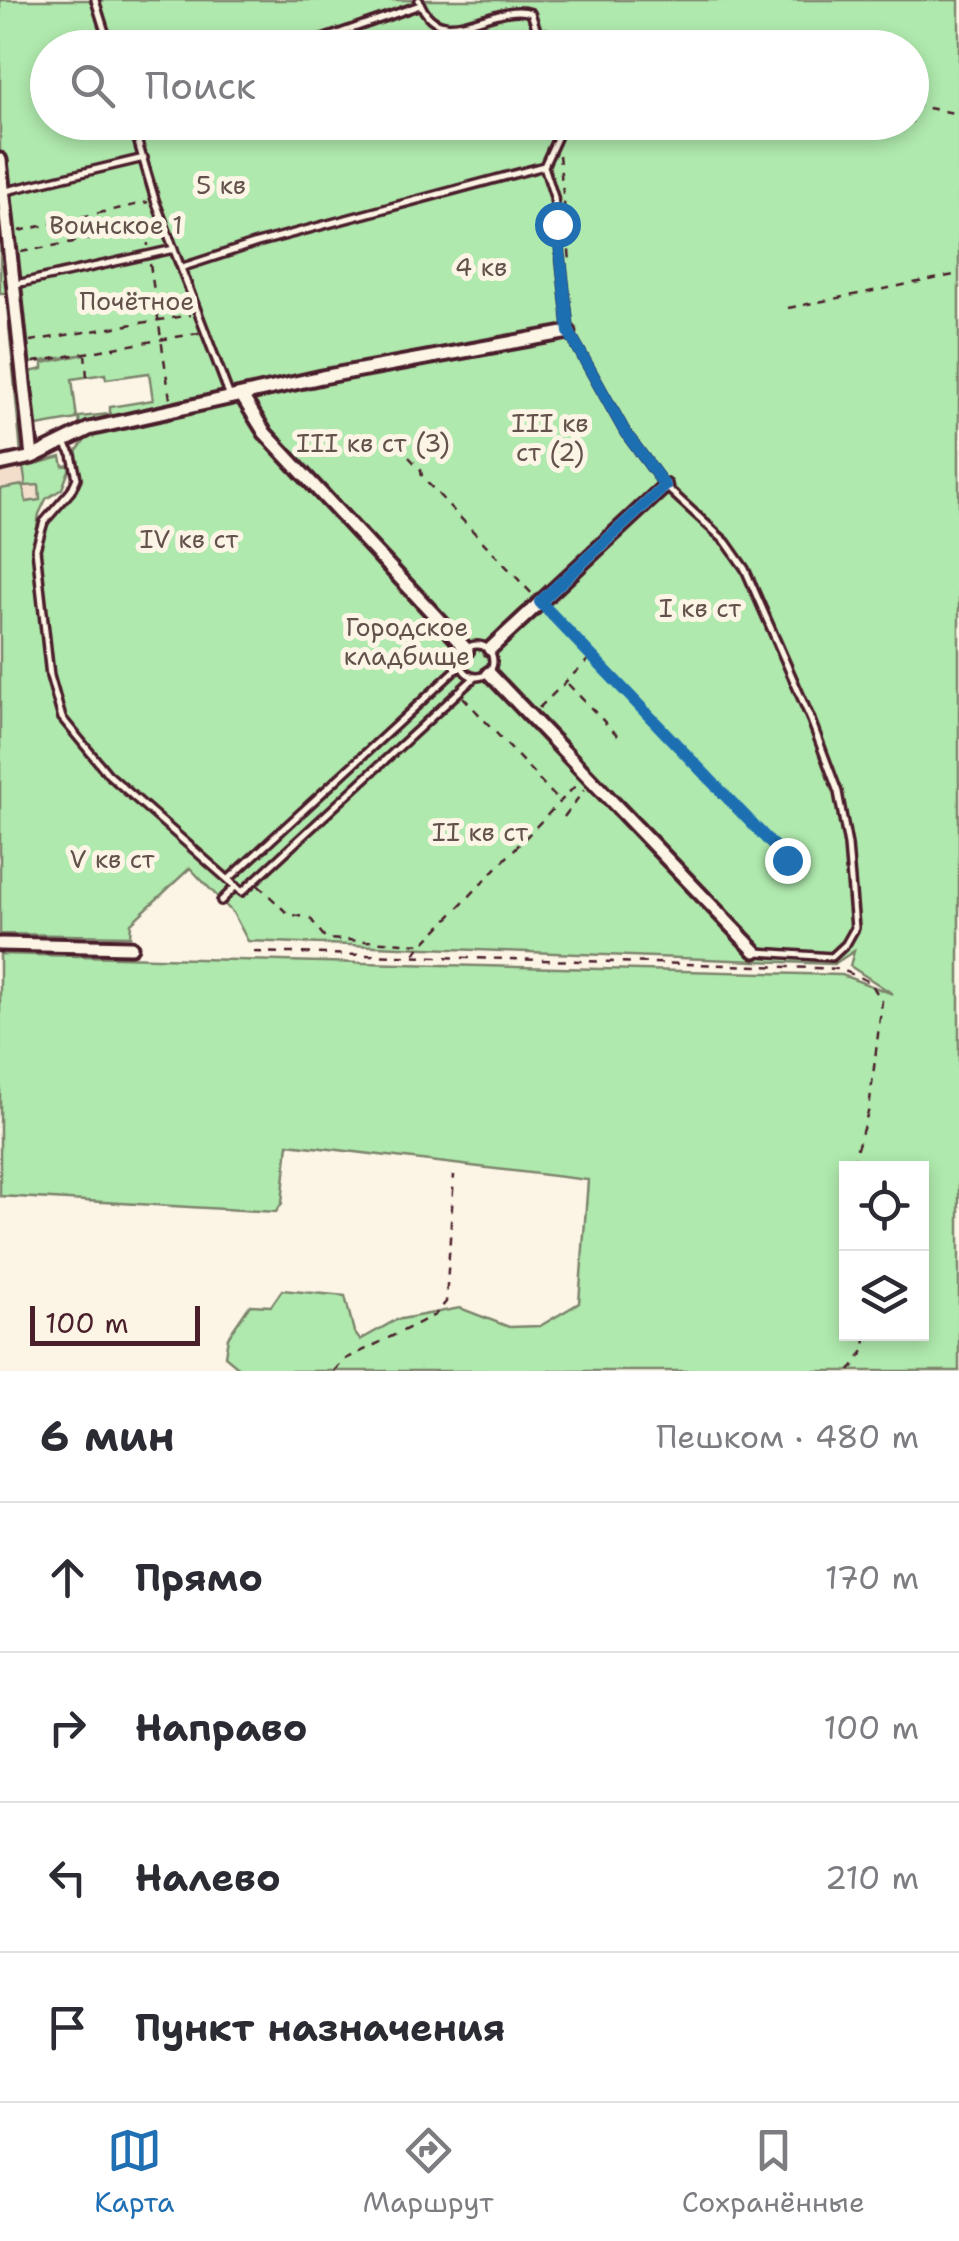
<!DOCTYPE html>
<html lang="ru">
<meta charset="utf-8">
<style>
body{margin:0;font-family:"Shantell Sans",sans-serif;background:#f7f7f7;color:#2b2b33}
.controls{position:absolute;right:30px;bottom:30px;display:grid;overflow:hidden;border-radius:0px;box-shadow:0 5px 15px #0003}
.controls button{width:90px;height:90px;display:grid;place-items:center;padding:0;border:0;border-bottom:2px solid #e1e1e2;background:#fff;color:#2b2b33;font:50px sans-serif}
.scale{position:absolute;left:30px;bottom:25px;width:170px;box-sizing:border-box;padding-left:10px;border:5px solid #4a1f2b;border-top:0;font-size:28px;line-height:35px;white-space:nowrap;color:#4a1f2b;-webkit-text-stroke:8px #fcf5e5;paint-order:stroke}
.stop{position:absolute;width:30px;height:30px;margin:-22px;border:8px solid #1f6fb2;border-radius:50%;background:#fff}
.stop.end{background:#1f6fb2;border-color:#fff;box-shadow:0 2px 10px #0008}
.list{margin:0;padding:0;list-style:none}
h2{display:flex;justify-content:space-between;align-items:center;height:130px;margin:0;padding:0 40px;font-size:42px}
h2 small{font-size:32px;font-weight:400;color:#7c7c81}
.list li{display:grid;grid-template-columns:65px 1fr auto;gap:30px;align-items:center;box-sizing:border-box;height:150px;padding:0 40px;border-top:2px solid #e1e1e2}
.list b{display:block;font-size:38px;white-space:nowrap}
.list em{font-size:32px;font-style:normal;color:#7c7c81}
.icon{flex:none;width:55px;height:55px;fill:none;stroke:currentColor;stroke-width:2;stroke-linecap:round;stroke-linejoin:round}
.map{position:relative;flex:none;width:959px;height:1371px;overflow:hidden}
.search{position:absolute;background:#fff;box-shadow:0 5px 15px #0003;left:30px;right:30px;top:30px;height:110px;display:flex;align-items:center;gap:25px;box-sizing:border-box;padding:0 35px;border-radius:55px;color:#7c7c81;font-size:38px}
.sheet{height:730px;background:#fff}
nav{display:flex;justify-content:space-around;align-items:center;box-sizing:border-box;height:140px;border-top:2px solid #e1e1e2;background:#fff;font-size:28px;color:#7c7c81}
nav a{display:grid;justify-items:center;gap:5px}
nav .on{color:#1f6fb2}
.map>svg:first-child{display:block}
.built{fill:#f3decc}
.green{fill:#afe9ad;stroke:#7c846c;stroke-width:2.5;fill-rule:evenodd}
.lines{fill:none;stroke-linecap:round;stroke-linejoin:round}
.service-casing{stroke:#4a1f2b;stroke-width:12}
.minor-casing{stroke:#4a1f2b;stroke-width:19}
.path{stroke:#4a1f2b;stroke-width:2.5;stroke-dasharray:8 8;stroke-linecap:butt}
.service{stroke:#fcf5e5;stroke-width:5}
.minor{stroke:#fcf5e5;stroke-width:11}
.route{stroke:#1f6fb2;stroke-width:12}
.labels{text-anchor:middle;stroke-width:10;stroke-linejoin:round;paint-order:stroke}
.park-label{font-size:25px;fill:#63524c;stroke:#fcf5e5}
</style>
<div class="map">
<svg width="959" height="1371" viewBox="0 0 959 1371">
<rect width="100%" height="100%" fill="#fcf5e5"/>
<filter id="ink" filterUnits="userSpaceOnUse"><feTurbulence type="fractalNoise" baseFrequency=".01" numOctaves="2"/><feDisplacementMap in="SourceGraphic" scale="20" xChannelSelector="R" yChannelSelector="G"/><feConvolveMatrix kernelMatrix="1 2 1 2 8 2 1 2 1" color-interpolation-filters="sRGB"/></filter>
<g filter="url(#ink)">
<!-- built -->
<path class="built" d="M23,467l3,19 13,-1 2,15 -15,3 -26,-11v-21z"/>
<!-- green -->
<path class="green" d="M0,0h959v1371h-716l-18,-15 3,-19 22,-32 21,1 11,-16 63,6 9,36 6,8 36,-20 64,-12 49,19 31,-1 39,-23 9,-123 -300,-36 -6,59 -6,9 -276,-16v-242l842,21 51,19 -43,-28 4,-15 -20,13 -586,-23 -15,-28 -43,-45 -59,55 -1,13 -130,-2v-445l23,-4 3,17 14,-2 -1,-15 -13,1 -3,-19 38,-10 2,9 8,-1 -9,24 -16,10 -7,15 -5,35 11,-23 30,-36 5,-13 -5,-24 15,-19 -2,-10 -8,1 -1,-8 31,-3v-7l43,-7 -4,-27 -43,6 -1,-5 -33,5 5,40 -40,7 -4,-2 -8,-51 18,-4v-6l42,-9 -67,11 8,83 -5,5 -15,-160h-6zM48,48h864v74h-864zM846,1168h76v166h-76z"/>
<g class="lines">
<defs>
<path id="service" d="M95,0l15,48
M419,0c20,56 76,0 112,13l12,35
M297,48l123,-43
M132,122l23,78 74,194
M555,122l2,16 -13,28 10,31 15,135 56,100 40,54 61,56 19,27 66,151 27,72 10,53 7,83 -9,16 -14,13 -74,-5
M6,191l138,-33
M183,267l74,-24 287,-77
M16,284l158,-35
M64,442l8,13 5,23 -6,13 -27,31 -8,27 14,127 12,42 46,56 134,118 232,-214
M461 661a16 16 0 1 1 32 0a16 16 0 1 1-32 0Z
M230,878l231,-213
M221,901l15,-15"/>
<path id="minor" d="M0,160l32,297
M242,396l23,37 202,217
M0,464l32,-7 57,-28 233,-52 247,-45
M490,649l175,-163
M489,673l266,278
M0,944l131,3"/>
</defs>
<!-- service casing -->
<use href="#service" class="service-casing"/>
<!-- minor casing -->
<use href="#minor" class="minor-casing"/>
<!-- path -->
<path class="path" d="M544,28l91,20
M912,105l47,9
M559,155l11,106
M147,227l1,19
M19,231l129,-29
M21,252l135,-26
M150,264l20,135
M788,308l171,-34
M30,341l160,-26
M85,353l2,24
M34,362l165,-29
M409,457l12,13 1,7 112,119
M551,611l19,19v5l23,20 55,61 139,144
M568,684l54,56
M463,697l96,104
M539,708l54,-53
M564,817l20,-27
M258,885l30,29 22,4 16,21 96,5
M254,952l507,14 79,3 30,13 12,19 -13,108 -18,59
M414,954l164,-171
M334,1371l10,-11 91,-45 11,-13 8,-127
M850,1371l14,-20 3,-17"/>
<!-- service -->
<use href="#service" class="service"/>
<!-- minor -->
<use href="#minor" class="minor"/>
</g>
</g>
<g class="lines" filter="url(#ink)">
<!-- route -->
<path class="route" d="M557,224l12,108 56,100 40,54 -125,116 247,258"/>
</g>
<g class="labels">
<!-- park labels -->
<g class="park-label">
<text x="221" y="194">5 кв</text>
<text x="116" y="234">Воинское 1</text>
<text x="481" y="276">4 кв</text>
<text x="137" y="310">Почётное</text>
<text x="550" y="432">III кв<tspan x="550" dy="29">ст (2)</tspan></text>
<text x="373" y="452">III кв ст (3)</text>
<text x="189" y="548">IV кв ст</text>
<text x="700" y="617">I кв ст</text>
<text x="407" y="636">Городское<tspan x="407" dy="29">кладбище</tspan></text>
<text x="480" y="841">II кв ст</text>
<text x="112" y="868">V кв ст</text>
</g>
</g>
</svg>
<div class="controls">
<button><svg class="icon" aria-label="locate" viewBox="0 0 24 24"><circle cx="12" cy="12" r="6"/><path d="M12 2v4M12 18v4M2 12h4M18 12h4"/></svg></button>
<button><svg class="icon" aria-label="layers" viewBox="0 0 24 24"><path d="M12 4l9 5-9 5-9-5zM3 14l9 5 9-5"/></svg></button>
</div>
<div class="scale">100 m</div>
<div class="stop" style="left:557px;top:224px"></div>
<div class="stop end" style="left:787px;top:860px"></div>
<div class="search"><svg class="icon" aria-label="search" viewBox="0 0 24 24"><circle cx="10" cy="10" r="6"/><path d="M15 15l6 6"/></svg>Поиск</div>
</div>
<section class="sheet">
<h2>6 мин<small>Пешком · 480 m</small></h2>
<ul class="list">
<li><svg class="icon" aria-label="ahead" viewBox="0 0 24 24"><path d="M12 20V5M6 11l6-6 6 6"/></svg><div><b>Прямо</b></div><em>170 m</em></li>
<li><svg class="icon" aria-label="right" viewBox="0 0 24 24"><path d="M7 20v-9h11M14 6l5 5-5 5"/></svg><div><b>Направо</b></div><em>100 m</em></li>
<li><svg class="icon" aria-label="left" viewBox="0 0 24 24"><path d="M17 20v-9H6M10 6l-5 5 5 5"/></svg><div><b>Налево</b></div><em>210 m</em></li>
<li><svg class="icon" aria-label="arrive" viewBox="0 0 24 24"><path d="M6 21V4h12l-3 4 3 4H6"/></svg><div><b>Пункт назначения</b></div></li>
</ul>
</section>
<nav>
<a class="on"><svg class="icon" aria-label="map" viewBox="0 0 24 24"><path d="M3 6l6-2 6 2 6-2v14l-6 2-6-2-6 2zM9 4v14M15 6v14"/></svg>Карта</a>
<a><svg class="icon" aria-label="directions" viewBox="0 0 24 24"><path d="M12 3l9 9-9 9-9-9zM9 14v-3h6M13 9l2 2-2 2"/></svg>Маршрут</a>
<a><svg class="icon" aria-label="saved" viewBox="0 0 24 24"><path d="M7 4h10v16l-5-4-5 4z"/></svg>Сохранённые</a>
</nav>
